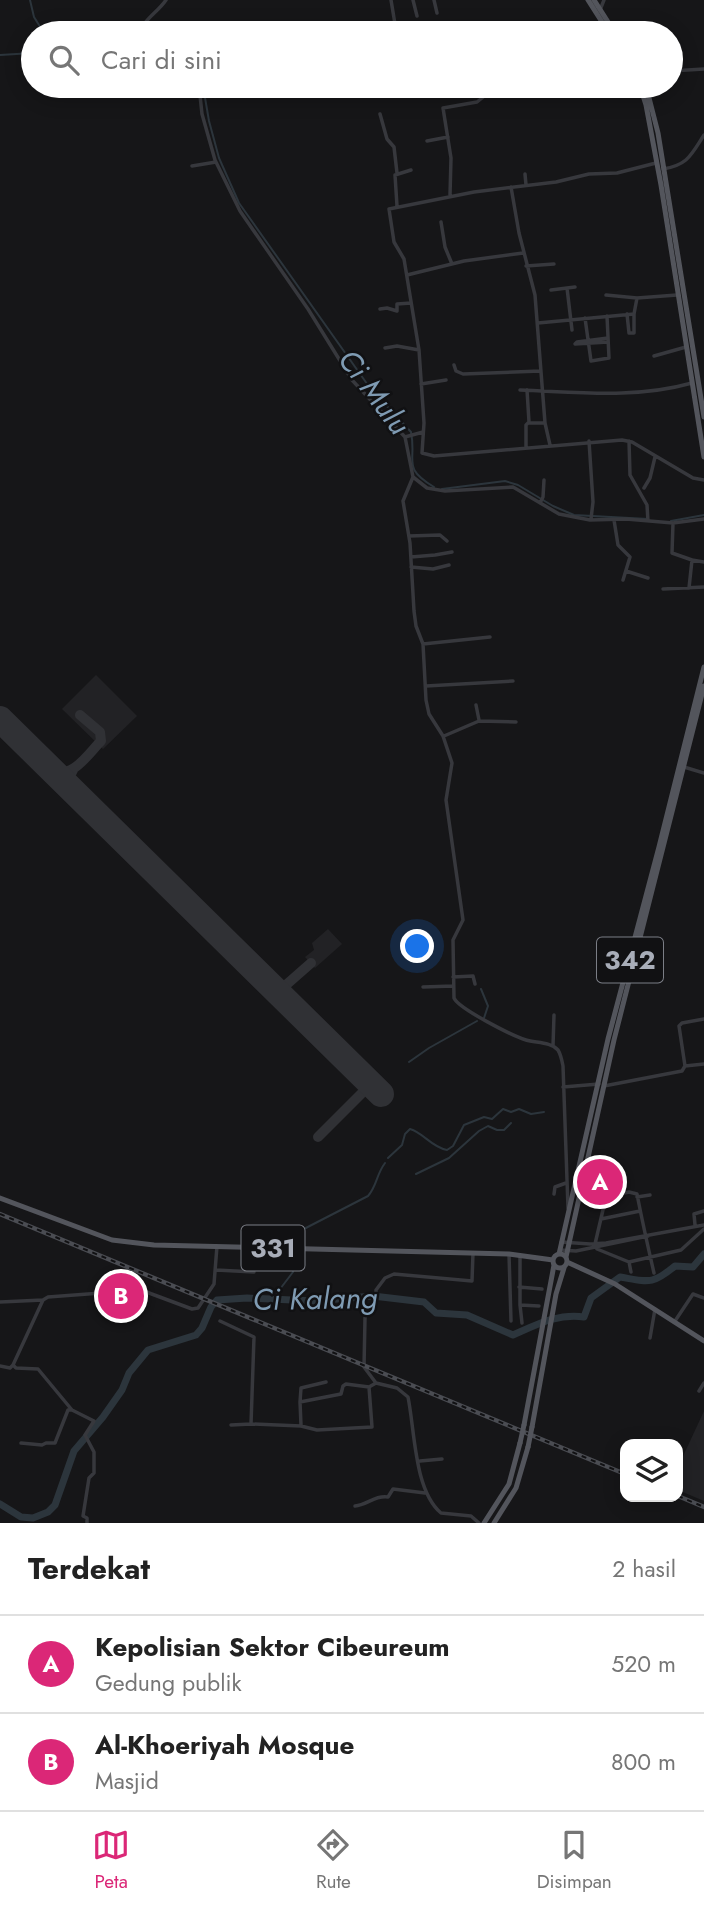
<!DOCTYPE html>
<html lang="id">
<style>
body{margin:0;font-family:Jost,sans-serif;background:#f6f6f6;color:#222}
.controls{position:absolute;right:21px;bottom:21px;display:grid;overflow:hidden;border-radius:14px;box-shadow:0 4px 18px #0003}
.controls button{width:63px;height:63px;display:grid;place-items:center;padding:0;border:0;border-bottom:2px solid #e0e0e0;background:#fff;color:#222;font:35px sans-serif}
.you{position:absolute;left:418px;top:947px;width:24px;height:24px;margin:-18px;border:5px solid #fff;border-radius:50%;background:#1a73e8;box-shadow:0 0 0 10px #1a73e833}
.badge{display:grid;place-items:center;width:46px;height:46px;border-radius:50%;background:#db2777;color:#fff;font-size:23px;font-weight:700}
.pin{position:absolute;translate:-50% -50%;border:4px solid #fff;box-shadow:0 2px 7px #0006}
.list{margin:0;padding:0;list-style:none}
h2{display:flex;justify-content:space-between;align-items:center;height:91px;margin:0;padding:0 28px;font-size:30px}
h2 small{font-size:23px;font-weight:400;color:#767676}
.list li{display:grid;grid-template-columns:46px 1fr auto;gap:21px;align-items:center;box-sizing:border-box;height:98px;padding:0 28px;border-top:2px solid #e0e0e0}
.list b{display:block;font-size:26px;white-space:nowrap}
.list p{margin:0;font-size:23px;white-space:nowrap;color:#767676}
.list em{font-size:23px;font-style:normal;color:#767676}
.icon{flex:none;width:38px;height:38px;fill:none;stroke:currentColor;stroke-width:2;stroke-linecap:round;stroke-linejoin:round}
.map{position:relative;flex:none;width:704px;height:1523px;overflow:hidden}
.search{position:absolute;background:#fff;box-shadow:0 4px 18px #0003;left:21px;right:21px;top:21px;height:77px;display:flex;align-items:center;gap:18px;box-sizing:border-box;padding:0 24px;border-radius:38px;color:#767676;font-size:26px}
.sheet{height:287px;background:#fff}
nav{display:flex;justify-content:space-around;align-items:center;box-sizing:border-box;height:98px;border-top:2px solid #e0e0e0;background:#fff;font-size:19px;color:#767676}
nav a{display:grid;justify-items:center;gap:4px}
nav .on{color:#db2777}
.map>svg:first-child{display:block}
.built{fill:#222225}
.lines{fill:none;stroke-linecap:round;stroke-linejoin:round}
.stream{stroke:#2c353c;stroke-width:2}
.river{stroke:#2c353c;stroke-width:7}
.taxiway{stroke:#303135;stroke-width:10}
.runway{stroke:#303135;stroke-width:26}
.street{stroke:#37383d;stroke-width:3.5}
.primary{stroke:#53555c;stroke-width:5}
.rail-casing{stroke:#4a4c52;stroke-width:4.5}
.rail{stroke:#111113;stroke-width:2;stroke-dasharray:5;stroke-linecap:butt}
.primary-bridge{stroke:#53555c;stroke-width:5}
.labels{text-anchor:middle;stroke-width:5;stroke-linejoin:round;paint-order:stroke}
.shield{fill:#111113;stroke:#7b7e86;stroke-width:2}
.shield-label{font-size:26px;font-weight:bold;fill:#a8adb8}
.water-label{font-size:30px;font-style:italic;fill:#7f9bb3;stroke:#111113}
</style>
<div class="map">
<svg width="704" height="1523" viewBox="0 0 704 1523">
<rect width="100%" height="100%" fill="#161618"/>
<!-- built -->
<path class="built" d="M96,675l41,41 -34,33 -41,-40z
M328,929l14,15 -27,24 -10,-11 9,-7 -2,-7z
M704,1411v90l-26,-11v-23z"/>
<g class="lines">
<!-- stream -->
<path class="stream" d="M30,0l4,17 10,16
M0,55l33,-2
M203,86l6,35 10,37 20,45 131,185 41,44c6,30 -10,35 23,55
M442,489l63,-8 13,4 35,21 21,9 74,4
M671,521l33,-6
M481,989l7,17 -4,12
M409,1062l20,-14 48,-27
M388,1158l14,-13 3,-11 5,-5c14,4 21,18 37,21l6,-4 11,-21 20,-8 8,2 11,-10 8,3 8,-3 12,5 13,-2
M416,1174l33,-16 30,-27 9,-5 9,4h7l7,-7
M290,1244l1,-7 7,-5 70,-36c9,-10 8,-21 17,-33
M278,1299l-1,-6 16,-21 -1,-18"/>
<!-- river -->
<path class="river" d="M0,1504l21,13 12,1 15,-6 7,-7 19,-54 29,-34 19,-27 7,-17 19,-23 48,-15 6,-7 9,-21 6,-7 30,-2 67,3 59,-5 51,6 12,11 31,2 46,20c23,-10 45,-22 71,-18l7,-19 29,-21c29,5 32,8 55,-11l18,1 11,-13"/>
<!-- taxiway -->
<path class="taxiway" d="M52,771c21,8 36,-17 49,-30l-1,-9 -20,-17
M72,790l-3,-12 4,-8
M278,992l33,-29
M318,1137l53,-53"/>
<!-- runway -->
<path class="runway" d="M0,719l381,375"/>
<!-- street -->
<path class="street" d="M391,0l4,24
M413,0l4,16
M434,0l3,13
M600,10l4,-10
M140,33c4,-14 18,-21 26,-33
M671,71l33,-2
M199,86l3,28 13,46 25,51 68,98 44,71 53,57 8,40 -10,24 7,42 4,68 2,15 7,18 3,56 3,14 14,22 9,27 -6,37 17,120 -10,20 1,58c5,11 59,38 72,42 10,3 25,2 32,10 3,5 4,11 5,16l5,142
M380,114l7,25 7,8 3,26
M427,141l21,-4
M656,163l-39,10 -28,1 -33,8 -82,10 -85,17 5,33 10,17 15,91 5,73 -2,30 12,3 188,-16 10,2 61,36 11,2
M192,166l24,-4
M663,169c25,-4 28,-14 41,-34
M525,174l1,11
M511,187l8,46 16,62 10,128 5,22
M450,195l1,-37 -8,-50 34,-6 20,-16
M397,206l-2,-31 16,-5
M441,222l4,25 7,17
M526,266l28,-2
M407,275l57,-14 59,-8
M567,288l5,42
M551,290l24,-3
M606,295l31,3
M380,309l7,-1 10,3v-7l14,-1
M627,314l2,19h5v-19l3,-16 40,-3
M585,318l6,43 18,-3 -2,-42
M538,323l96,-9
M608,342l-33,2 2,-2 31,-4
M385,348l12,-2 22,4
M654,356l32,-9
M454,365l2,6 7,3 77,-3
M421,384l25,-4
M520,390c58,2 115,9 172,-7
M530,423h15
M405,437l18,-5
M589,441l4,61 -2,17
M629,441l1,34 17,30 1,16
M526,448v-23l3,-3 -2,-32
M413,477l14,11 18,3 68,-4 46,27 31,6 36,-1 47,4 31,-4
M644,488l6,-10 5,-21
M540,503l3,-6 1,-17
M614,520l4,25 12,12 -7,23
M673,523l-1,30 20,7 -3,28
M409,536l31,-1 7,6
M411,557l24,-2 17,-3
M692,560l12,2
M411,567l22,2 16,-4
M626,571l22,7
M663,589l41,-2
M423,644l67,-7
M426,686l87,-5
M476,705l3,15
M444,736l35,-15 37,1
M684,767l20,6
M453,977l20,-1 2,8
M423,987l30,-1
M553,1046l1,-31
M685,1066l19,-2
M604,1086l78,-15 3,-5 -6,-40 3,-3 22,-4
M563,1087l36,-3
M554,1194l1,-7 11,-4
M606,1197v-5l4,-3 14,2
M637,1197l13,-2
M601,1219l39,-8
M695,1225l-1,-11 10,-3
M561,1242l29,2 16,-1 98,-18
M560,1250l16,1 72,-15
M473,1253l-1,28 -78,-7 -9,4 -9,12v9l-9,11 -2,8 -1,49 12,16 21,5 11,9c7,34 6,93 33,116l30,3 8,7
M509,1254l2,67
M520,1255v50l19,1
M629,1262l2,10
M216,1270l38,2
M654,1273c-6,-26 -12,-53 -17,-79l-8,-2 -23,5 -11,47 2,5 32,13 52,-12 23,-21
M519,1287l23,2
M0,1302l43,-2
M520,1305l2,18
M220,1321l34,16 -3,87 50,2 16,4 55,-3 -3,-40
M675,1321l18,-27 11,4
M650,1338l5,-29
M13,1365l30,-65 5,-3 93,-7 51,19 6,-1 16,-24 3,-38
M0,1366l10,2 3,-3 3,3 22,1 34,41 22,11 -9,14 9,17v21l-5,5 -6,38 4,2v5
M699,1391l5,-8
M300,1402l1,-14 25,-6
M231,1425l20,-1
M301,1425l-1,-23 41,-8 2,-8 3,-2 23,3 7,-4
M21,1443l21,2 4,-2h9l13,-33h4
M420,1461l22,-2
M355,1506c12,-1 20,-11 33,-9l5,-8 32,4"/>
<!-- primary -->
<path class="primary" d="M588,0l21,33
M594,0l21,33
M640,86l6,19 15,80 43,272
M646,86l12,47 46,284
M0,1198l112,42 42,5 355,9 44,6
M553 1261a7 7 0 1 1 14 0a7 7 0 1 1-14 0Z
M559,1254l49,-215 51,-192 45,-180
M566,1257l48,-217 90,-354
M567,1262l48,22 89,57
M524,1425l30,-160
M532,1427l24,-133 8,-26
M484,1523l25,-39 11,-41
M494,1523l22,-35 12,-41"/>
<defs>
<path id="rail" d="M0,1214l625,260
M678,1496l26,11"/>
</defs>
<!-- rail casing -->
<use href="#rail" class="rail-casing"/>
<!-- rail -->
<use href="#rail" class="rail"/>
<!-- primary-bridge -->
<path class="primary-bridge" d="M520,1443l4,-18
M528,1447l4,-20"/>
</g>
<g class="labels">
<!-- shield labels -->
<g class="shield">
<rect x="597" y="937.5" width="66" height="45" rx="5"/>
<rect x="241.5" y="1225.5" width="63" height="45" rx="5"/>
</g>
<g class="shield-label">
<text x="630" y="969">342</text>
<text x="273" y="1257">331</text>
</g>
<!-- water labels -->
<g class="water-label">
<text transform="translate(374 392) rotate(53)" y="10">Ci Mulu</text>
<text transform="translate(315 1299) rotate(-1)" y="10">Ci Kalang</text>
</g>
</g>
</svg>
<div class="controls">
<button><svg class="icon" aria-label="layers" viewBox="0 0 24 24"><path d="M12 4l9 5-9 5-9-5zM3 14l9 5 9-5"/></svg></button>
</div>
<div class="you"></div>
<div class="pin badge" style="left:600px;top:1182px">A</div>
<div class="pin badge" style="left:121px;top:1296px">B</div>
<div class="search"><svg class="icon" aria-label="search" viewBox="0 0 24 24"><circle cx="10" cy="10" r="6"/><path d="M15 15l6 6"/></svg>Cari di sini</div>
</div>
<section class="sheet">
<h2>Terdekat<small>2 hasil</small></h2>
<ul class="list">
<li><span class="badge">A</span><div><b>Kepolisian Sektor Cibeureum</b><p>Gedung publik</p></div><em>520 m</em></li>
<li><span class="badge">B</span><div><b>Al-Khoeriyah Mosque</b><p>Masjid</p></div><em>800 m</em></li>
</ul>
</section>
<nav>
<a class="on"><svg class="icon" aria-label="map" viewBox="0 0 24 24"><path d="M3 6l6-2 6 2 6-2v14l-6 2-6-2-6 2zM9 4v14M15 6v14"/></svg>Peta</a>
<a><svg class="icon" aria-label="directions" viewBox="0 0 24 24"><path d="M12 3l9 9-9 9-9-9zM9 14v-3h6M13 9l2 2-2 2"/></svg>Rute</a>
<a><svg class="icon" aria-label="saved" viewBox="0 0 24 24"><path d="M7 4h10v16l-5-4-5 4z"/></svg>Disimpan</a>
</nav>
